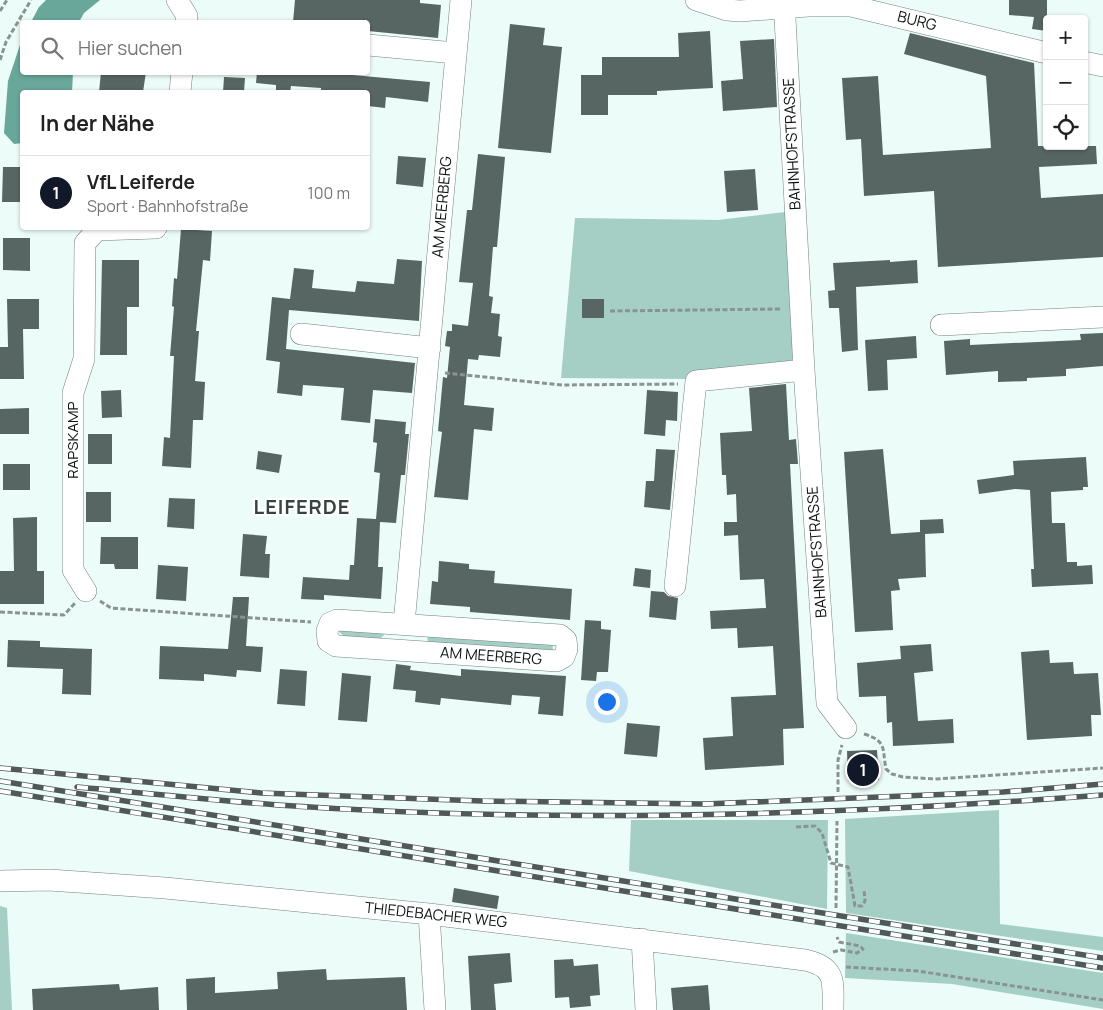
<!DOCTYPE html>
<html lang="de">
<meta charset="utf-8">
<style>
body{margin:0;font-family:Manrope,sans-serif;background:#f2f2f2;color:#222}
.controls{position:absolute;right:15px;top:15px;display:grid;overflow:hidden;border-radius:5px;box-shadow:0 1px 4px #0004}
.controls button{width:45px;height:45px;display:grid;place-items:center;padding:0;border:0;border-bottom:1px solid #e0e0e0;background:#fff;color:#222;font:25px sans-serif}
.you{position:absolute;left:606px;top:701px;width:18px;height:18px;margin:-12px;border:4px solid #fff;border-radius:50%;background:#1a73e8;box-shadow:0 0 0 8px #1a73e833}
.badge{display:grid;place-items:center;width:32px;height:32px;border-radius:50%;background:#111827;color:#fff;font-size:16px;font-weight:700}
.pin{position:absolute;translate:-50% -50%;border:2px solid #fff;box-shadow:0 1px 5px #0006}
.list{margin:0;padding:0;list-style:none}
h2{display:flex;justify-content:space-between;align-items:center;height:65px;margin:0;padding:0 20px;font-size:21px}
h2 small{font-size:16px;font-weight:400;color:#767676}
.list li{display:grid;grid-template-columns:32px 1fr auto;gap:15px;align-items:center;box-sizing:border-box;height:75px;padding:0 20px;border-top:1px solid #e0e0e0}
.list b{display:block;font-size:19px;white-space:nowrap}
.list p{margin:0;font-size:16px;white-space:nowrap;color:#767676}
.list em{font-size:16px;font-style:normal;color:#767676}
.icon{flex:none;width:28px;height:28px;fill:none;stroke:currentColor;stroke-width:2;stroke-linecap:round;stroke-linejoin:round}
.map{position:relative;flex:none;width:1103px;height:1010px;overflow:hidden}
.search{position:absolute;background:#fff;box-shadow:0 1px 4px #0004;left:20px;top:20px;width:350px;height:55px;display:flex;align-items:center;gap:12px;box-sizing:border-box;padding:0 18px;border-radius:5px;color:#767676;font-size:19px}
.panel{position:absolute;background:#fff;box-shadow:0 1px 4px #0004;left:20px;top:90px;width:350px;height:140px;border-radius:5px}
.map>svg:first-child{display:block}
.green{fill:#a5cfc5}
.water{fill:#69a79a}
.building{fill:#586663}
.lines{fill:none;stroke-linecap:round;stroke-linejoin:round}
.minor-casing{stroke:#73827e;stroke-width:22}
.path{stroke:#899491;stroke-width:3;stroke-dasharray:5 2.5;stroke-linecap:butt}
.minor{stroke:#fff;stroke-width:21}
.rail-casing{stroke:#505957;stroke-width:5.5}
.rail{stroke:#fff;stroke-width:4;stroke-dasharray:11;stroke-linecap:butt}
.labels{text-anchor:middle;stroke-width:4.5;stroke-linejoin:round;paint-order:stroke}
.street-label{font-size:15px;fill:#0e1413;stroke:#fff}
.district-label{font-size:20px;font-weight:bold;letter-spacing:1px;fill:#364340;stroke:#fff}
</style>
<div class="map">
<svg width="1103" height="1010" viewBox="0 0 1103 1010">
<rect width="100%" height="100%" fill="#ecfcf8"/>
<!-- green -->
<path class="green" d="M785,212l10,145 -6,5 -100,17 -128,-1 14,-160 143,2z
M341,630l42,3 1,2 -4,4 -36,-3 -5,-4z
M427,634l125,7 1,9 -2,3 -123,-9z
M999,810l1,114 103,13v14l-257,-38 -1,-94z
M631,820h197l-1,89 -198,-38z
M0,906l7,2 5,102h-12z
M846,933l257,40v36l-151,-25 -107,-6z"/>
<!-- water -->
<path class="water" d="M46,0h54l-16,13 -5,9h-48l8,-15z
M22,39v33l51,1 -1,19h-50v51l-8,1 -10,-11 4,-52z"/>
<!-- building -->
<path class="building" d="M295,0h125v3l21,2 -3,33 -70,-7 1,-9h-76z
M1009,0h38v31l-15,-2 2,-12 -25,-2z
M510,24l35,4 -2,17 19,2 -11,106 -53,-5z
M710,31l3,57 -56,3v4h-49v20h-27v-40h21v-18h77l-1,-24z
M910,33l124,30 4,83h58l1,18 -58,3 2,31 62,-4v63l-165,10 -4,-76 -70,5 -3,-57 -15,1 -4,-62 36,-2 5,79 108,-7 -5,-72 -82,-22z
M774,39l3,68 -54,4 -2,-30 22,-2 -3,-38z
M101,72h45l-3,20h-44z
M257,72h62l111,10 -2,20 -42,-5 -1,11 -17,-2v-14h-47v-4l-30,-2 -1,6h-14v-7l-20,-2z
M224,77l21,1 -1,14h-21z
M478,154l27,3 -8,90h-4l-4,49 4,1 -2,16 9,1 -2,22 4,1 -2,20 -21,-2 -1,5 -10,-1 -4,46 30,3 -2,23 -18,-2 -6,71 -34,-3 8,-65 -4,-1 5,-54 4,1 3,-31 -5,-1 2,-15h5v-7l16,2 5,-43 -14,-1 8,-72h5z
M398,156l28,2 -3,29 -27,-3z
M3,167h19v35h-20z
M755,169l3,41 -31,2 -3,-41z
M181,229l31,2 -2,30 -7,-1 -7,71h3l-4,50 10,1 -2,38h-10l-2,48 -29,-2 2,-29 6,1 4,-82h-4l4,-49 -2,-1 2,-28 3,1z
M3,238h27v33l-27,-1z
M397,259l25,2 -3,60 -130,-11 -3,39 129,14 -3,30 -39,-3 -3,33 -29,-3 3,-32 -41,-3 -1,11 -25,-3 3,-31 -14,-2 6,-63 18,2 4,-31 20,2 -2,18 43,4 2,-11 37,3z
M102,260h37v47h-12v48h-27z
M890,260v2l27,-2 1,23 -62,4 2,63 -16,2 -3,-44h-10l-1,-17 7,-1 -2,-27z
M7,299h32v30h-16l1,50h-24v-32h8z
M582,299h22v19h-22z
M1103,333v33l-37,3v7l-39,2v3l-29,1v-11l-52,4 -2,-34 26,-2v6l111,-5 -1,-6z
M916,336l1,22 -30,2 1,30 -20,1 -3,-51z
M786,384l3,56 7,-1 2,25h-8l14,264 -21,1 1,36 -79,5 -2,-32 30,-2 -2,-39 45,-2 -3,-49 -35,2 -1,-20 -26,1 -1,-18 56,-3 -2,-29 -24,1 -2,-45 -14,1v-14h13l-1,-28 -9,1 -1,-20h-4l-2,-42 32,-2 -3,-43z
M121,390l1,27 -20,1 -1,-27z
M647,390l31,2 -1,29 -11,-1 -1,16 -21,-2z
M29,408v26h-29v-25z
M375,419l31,3 -1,12h4l-4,41h-4l-5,48 -16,-1 -2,45h5l-2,32 -57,-4v5l-23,-1 2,-22 46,3 1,-15h4l3,-47 19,1 4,-46 -6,-1 3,-29 -4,-1z
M88,434h24v30h-24z
M656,449l19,1 -5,60 -26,-3 2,-26h8z
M883,449l8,85 29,-2v-12l23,-1 1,14 -19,1 1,43 -28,2 2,11 -9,1 2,39 -38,2 -11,-180z
M258,451l24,4 -3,18 -23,-4z
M1086,457l2,30h-5v3l-32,2 1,31h13l2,39h10v4l15,-1 1,19 -61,3 -1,-18h3l-4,-79 -15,-1 -36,5 -2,-14 37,-5 -1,-14z
M3,464h27v26h-27z
M86,492h25v30h-25z
M169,498l26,1 -1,30 -27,-2z
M37,517v54h7v33h-44v-33h14l-1,-53z
M243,534l24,2 -2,18h5l-1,24 -29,-2z
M101,537h37v32h-23l-1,-5h-14z
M439,561l30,3v5l26,2 -1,12 78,6 -2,31 -100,-8v-5l-40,-3 2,-23 6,1z
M158,565l30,2 -2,34 -30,-2z
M635,568l16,2 -1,18 -17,-2z
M651,591l13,1 4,4 10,2 -2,22 -27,-3z
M233,597h16l-3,49 17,1 -2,25 -24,-2 -1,7 -32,-3v7l-45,-2 1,-33 68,3z
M585,620l16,1v8l10,1 -3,42h-11l-1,9 -15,-1z
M8,640l32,1v6l52,2 -1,46 -29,-1 1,-25 -56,-2z
M931,644l2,27 -19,2 4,48 35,-2 1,24 -61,3 -1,-24 -5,1 -1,-27 -27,1 -2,-34 44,-4 -1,-13z
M1049,650l1,13 23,-1 1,12 24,-1 3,42h-10l1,21 -65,4 -6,-88z
M396,664l15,2 -1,4 51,6v-7l105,7 -3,40 -25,-2 2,-17 -28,-2 -1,10 -70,-7 -1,7 -25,-3 1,-11 -23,-2z
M280,669l27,2 -2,35 -28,-2z
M342,673l29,3 -4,46 -29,-2z
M627,723l33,3 -3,31 -33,-3z
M877,750l2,30 -31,1 -1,-30z
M454,888l45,8 -2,13 -45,-7z
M510,953l2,29 -18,2 2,26h-25l-3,-54z
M573,959l1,7 24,-2 2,31 -10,1 1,10 -21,2 -1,-11 -14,1 -1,-38z
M326,969l1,11 78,-3 2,33h-220l-1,-31 29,-2v16l63,-4 -1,-17z
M119,984l1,6 38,-3 1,23h-126l-1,-21z
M708,985l2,25h-37l-2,-22z"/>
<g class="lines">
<defs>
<path id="minor" d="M177,0l10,16 -1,6
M696,0l31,10 13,1 68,-5h43l196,47
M784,0l20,370 23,333 19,25
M368,45l87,8
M1084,62l19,4
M180,92l2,-20
M941,325l162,-8
M301,334l129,14
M675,586l21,-205 108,-11
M86,591l-13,-21v-177l11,-34 1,-116 12,-13 59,-2
M337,620l223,15 6,5 1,9 -3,8 -7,4 -221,-15 -8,-5 -1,-10 3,-8z
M404,624l57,-624
M0,881l49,-1 116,8 264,26 376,46c32,7 28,22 28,50
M429,914l6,96
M642,939l4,71"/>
</defs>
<!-- minor casing -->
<use href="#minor" class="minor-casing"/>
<!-- path -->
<path class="path" d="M0,11l7,-11
M0,60l6,-18 25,-42
M610,311l172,-2
M445,373l117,12 116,-1
M100,601l11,7 200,14
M0,612l64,3 11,-12
M864,734c23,7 18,14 22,35l6,5 11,3 32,2 168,-11
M838,792v-32l4,-15
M796,827l19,-1 7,7 9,30 17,4 7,39h7l3,-5 -1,-11
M836,908l1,-87
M833,952l8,-2 16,3 6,-4 -3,-3 -21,-4 -2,-5
M846,967l72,4 185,29"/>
<!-- minor -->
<use href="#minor" class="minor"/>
<defs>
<path id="rail" d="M0,768l261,25 221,8 223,3 298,-12 100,-8
M0,781l1103,177
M77,787c67,6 134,13 201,18 274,19 551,11 825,-10
M0,791l1103,177"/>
</defs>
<!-- rail casing -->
<use href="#rail" class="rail-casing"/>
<!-- rail -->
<use href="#rail" class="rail"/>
</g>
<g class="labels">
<!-- street labels -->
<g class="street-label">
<text transform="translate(917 21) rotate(14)" y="5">BURG</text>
<text transform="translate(792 144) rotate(-93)" y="5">BAHNHOFSTRASSE</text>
<text transform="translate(442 207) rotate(-85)" y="5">AM MEERBERG</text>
<text transform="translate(73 440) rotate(-90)" y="5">RAPSKAMP</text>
<text transform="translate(817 552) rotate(-94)" y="5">BAHNHOFSTRASSE</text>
<text transform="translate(491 656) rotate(4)" y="5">AM MEERBERG</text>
<text transform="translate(436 915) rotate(6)" y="5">THIEDEBACHER WEG</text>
</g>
<!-- district labels -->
<g class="district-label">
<text x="302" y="514">LEIFERDE</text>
</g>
</g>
</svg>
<div class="controls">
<button>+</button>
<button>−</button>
<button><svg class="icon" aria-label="locate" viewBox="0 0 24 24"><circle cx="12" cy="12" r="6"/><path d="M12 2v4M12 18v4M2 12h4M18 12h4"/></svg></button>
</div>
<div class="you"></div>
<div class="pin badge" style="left:863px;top:770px">1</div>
<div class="search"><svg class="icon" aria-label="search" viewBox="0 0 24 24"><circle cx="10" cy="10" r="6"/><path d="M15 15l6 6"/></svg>Hier suchen</div>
<section class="panel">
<h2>In der Nähe<small></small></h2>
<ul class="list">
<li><span class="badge">1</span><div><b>VfL Leiferde</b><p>Sport · Bahnhofstraße</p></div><em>100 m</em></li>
</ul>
</section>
</div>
